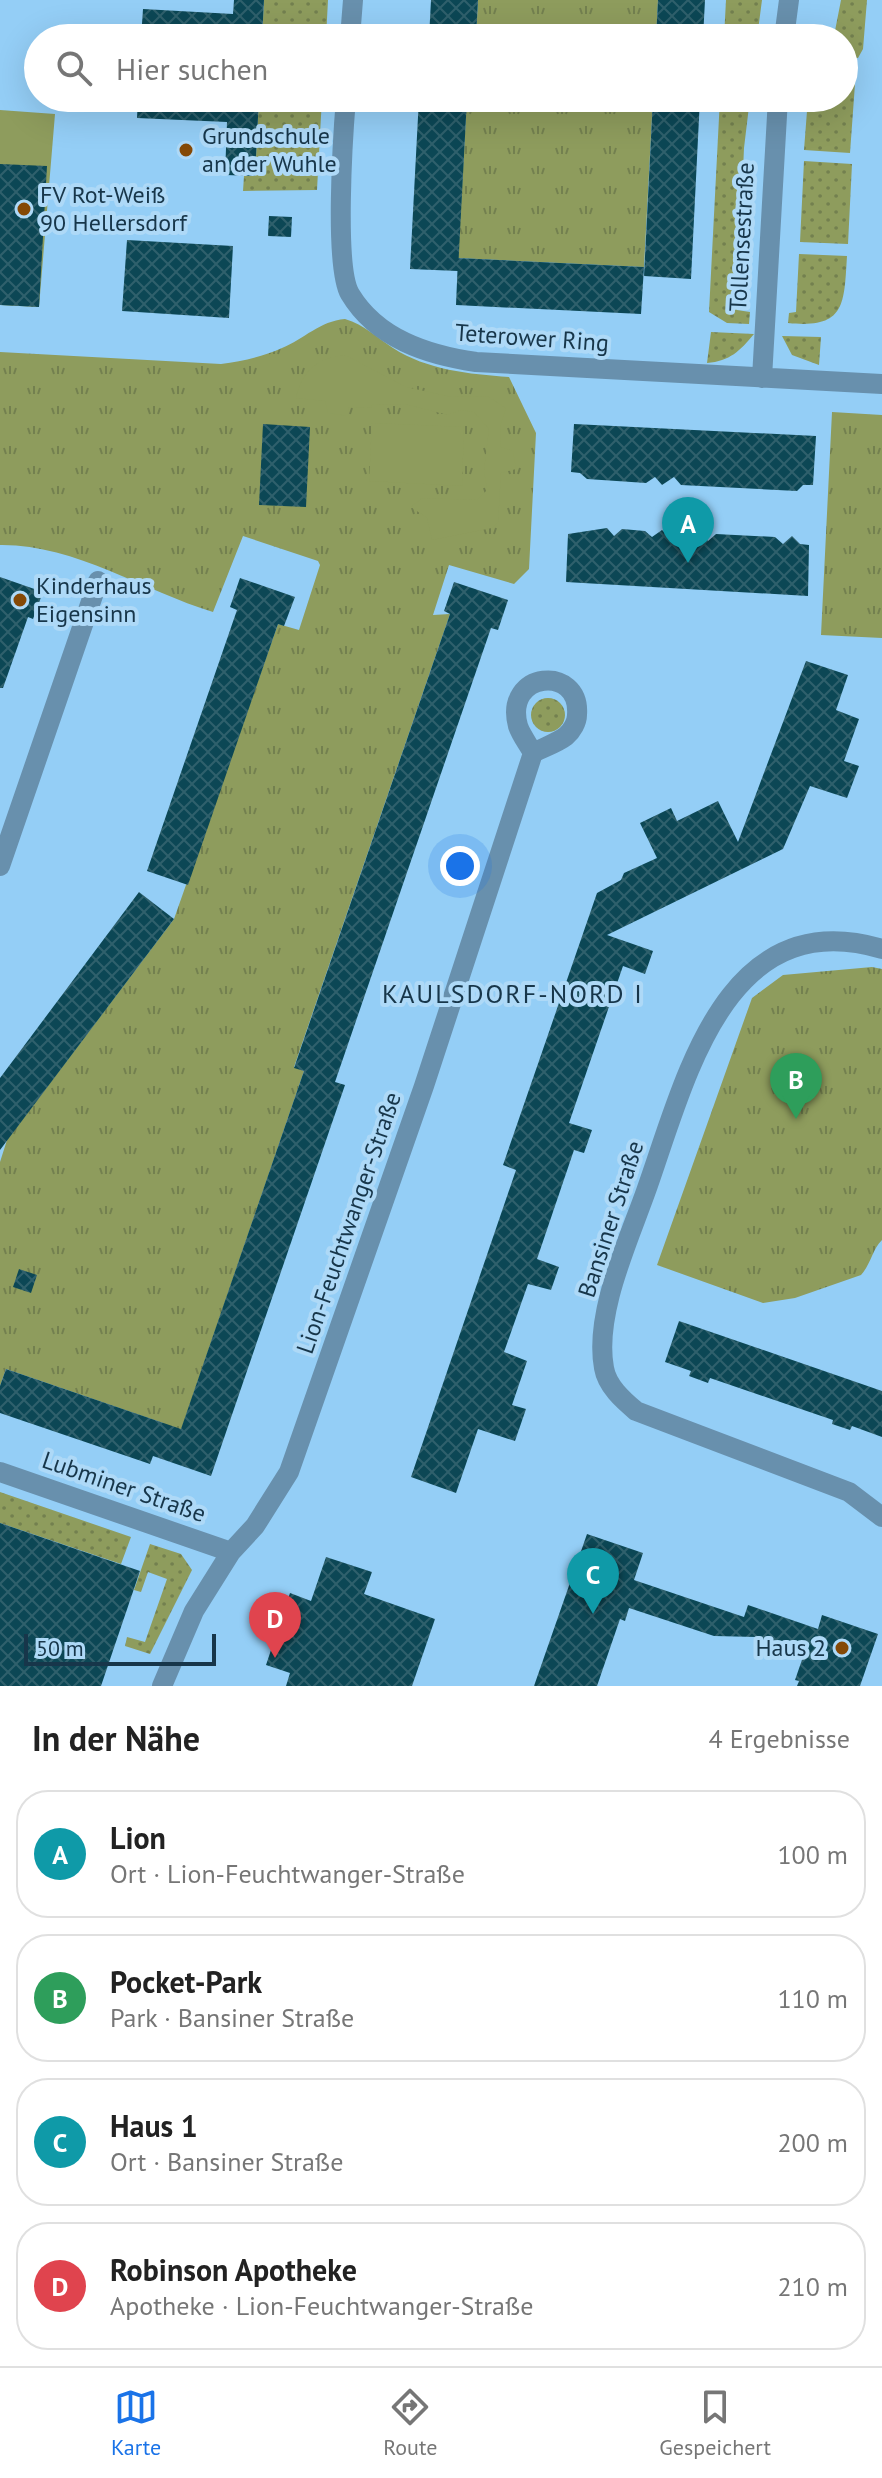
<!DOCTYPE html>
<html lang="de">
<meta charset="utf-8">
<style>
body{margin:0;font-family:"PT Sans",sans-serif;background:#f2f2f2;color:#222}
.scale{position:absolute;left:24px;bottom:20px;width:192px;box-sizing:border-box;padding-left:8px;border:4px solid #17364a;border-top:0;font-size:22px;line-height:28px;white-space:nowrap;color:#17364a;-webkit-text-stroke:6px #aed9f7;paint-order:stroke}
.you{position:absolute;left:460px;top:866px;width:28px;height:28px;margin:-20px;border:6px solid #fff;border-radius:50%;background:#1a73e8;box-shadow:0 0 0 12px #1a73e833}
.badge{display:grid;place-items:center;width:52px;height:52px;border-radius:50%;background:#1a73e8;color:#fff;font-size:26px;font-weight:700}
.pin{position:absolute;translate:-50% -66px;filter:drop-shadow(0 2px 4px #0008)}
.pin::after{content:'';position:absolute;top:42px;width:28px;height:24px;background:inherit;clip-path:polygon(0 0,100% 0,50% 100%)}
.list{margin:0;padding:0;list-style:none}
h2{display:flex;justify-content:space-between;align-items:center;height:104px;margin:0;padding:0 32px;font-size:34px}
h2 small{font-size:26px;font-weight:400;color:#767676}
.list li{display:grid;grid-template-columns:52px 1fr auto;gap:24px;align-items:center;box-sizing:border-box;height:128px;margin:0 16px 16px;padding:0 16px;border:2px solid #e0e0e0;border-radius:32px}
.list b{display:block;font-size:30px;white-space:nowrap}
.list p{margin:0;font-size:26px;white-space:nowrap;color:#767676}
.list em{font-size:26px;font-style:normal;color:#767676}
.icon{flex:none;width:44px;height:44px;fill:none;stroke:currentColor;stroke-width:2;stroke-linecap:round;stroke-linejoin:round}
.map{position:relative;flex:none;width:882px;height:1686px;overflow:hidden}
.search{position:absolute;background:#fff;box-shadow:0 8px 32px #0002;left:24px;right:24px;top:24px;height:88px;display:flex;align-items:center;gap:20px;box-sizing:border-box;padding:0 28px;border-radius:44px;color:#767676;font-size:30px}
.sheet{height:680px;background:#fff}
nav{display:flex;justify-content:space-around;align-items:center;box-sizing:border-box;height:112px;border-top:2px solid #e0e0e0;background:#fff;font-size:22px;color:#767676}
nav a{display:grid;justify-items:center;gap:4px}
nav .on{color:#1a73e8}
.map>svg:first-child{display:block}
.grass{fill:url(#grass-dots)}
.park{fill:url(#park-tufts)}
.garden{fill:#8e9c5d}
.building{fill:url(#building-cross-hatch)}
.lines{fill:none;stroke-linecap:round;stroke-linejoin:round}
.street{stroke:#6890ad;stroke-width:20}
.poi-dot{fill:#854906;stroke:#aed9f7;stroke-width:3}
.labels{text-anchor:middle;stroke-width:8;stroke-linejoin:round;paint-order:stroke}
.poi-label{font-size:24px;fill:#17364a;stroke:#aed9f7;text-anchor:start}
.street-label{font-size:24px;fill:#17364a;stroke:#aed9f7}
.neighbourhood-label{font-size:26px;letter-spacing:2px;fill:#17364a;stroke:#aed9f7}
</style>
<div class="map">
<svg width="882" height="1686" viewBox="0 0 882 1686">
<defs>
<pattern id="grass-dots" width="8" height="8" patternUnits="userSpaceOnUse" patternTransform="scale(2)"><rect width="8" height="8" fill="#8e9c5d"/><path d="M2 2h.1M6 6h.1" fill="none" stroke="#73804f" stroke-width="1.8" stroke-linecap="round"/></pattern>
<pattern id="park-tufts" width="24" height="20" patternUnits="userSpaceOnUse" patternTransform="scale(2)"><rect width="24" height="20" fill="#8e9c5d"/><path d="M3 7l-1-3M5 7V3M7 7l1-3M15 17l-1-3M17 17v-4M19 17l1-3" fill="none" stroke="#73804f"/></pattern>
<pattern id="building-cross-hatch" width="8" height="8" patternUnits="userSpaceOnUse" patternTransform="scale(2)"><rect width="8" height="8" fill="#0c4755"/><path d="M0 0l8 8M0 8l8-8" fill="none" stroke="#2f606c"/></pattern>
</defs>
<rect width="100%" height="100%" fill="#94cef6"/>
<!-- grass -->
<path class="grass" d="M264,0h64l-2,38h-64z
M726,0h36l-5,38h-33z
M841,0h26l-4,49 -5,9 -14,-1v-19h-30l1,-4 19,2z
M844,68l12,2 -6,83 -46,-3 4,-52h36z
M259,98h63l-5,92 -74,1 1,-15h11z
M720,98h30l-6,50 -7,158v4l13,2 -1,12 -22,-1 -18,-11z
M804,161l48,3 -4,80 -48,-2z
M799,254l48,2c-3,48 -1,73 -59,67l1,-10 7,-1z
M711,332l43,2c-14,17 -24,27 -47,29z
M782,336l39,1 -2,28 -27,-10z
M531 715a17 17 0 1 1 34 0a17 17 0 1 1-34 0Z
M0,1492l131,45 -10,27 -121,-41z
M150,1544l31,10 11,16 -42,84 -25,-8 2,-9 18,5 22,-63 -19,-7 -7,20 -7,-2z"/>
<!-- park -->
<path class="park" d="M478,0h180l-2,38h-180z
M467,98h186l-9,169 -186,-9z
M345,319c20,6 31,18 48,29 34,22 76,26 116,29l27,56 -7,136 -15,15 -65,-19 -16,50 17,-1 -156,453 10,4 -127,371 -14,-19 -157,-54 -6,17v-224l7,-22 167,-221 104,-295 21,6 21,-65 -2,-4 -75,-25 -30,76c-69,-21 -139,-68 -213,-67v-193l221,12c21,-3 41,-7 61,-16 22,-9 38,-27 63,-29z
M832,412l50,3v223l-61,-3z
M872,967l10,2v271c-10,10 -11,24 -21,35l-66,23 -32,5 -106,-38 95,-267 31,-23z"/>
<!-- garden -->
<path class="garden" d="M0,110l55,4 -16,193 -39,-2z
M345,355l61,32 46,10 35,-1 19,12 -6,18 1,21 12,4 3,18 -15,4 -3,49 -6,6 -60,12 -5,-22 -16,-11 11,-9 55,2 10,-10 -3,-20 5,-41 -15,-17 -13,-2 -13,5 -43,-11 -33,1 -1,3 -22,-1 -1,9 -20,-3 -3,-12 -29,-3c6,-27 21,-40 49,-43z
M372,423l92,4 -2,59 -93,-5z"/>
<!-- building -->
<path class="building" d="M234,0h30l-2,38h-121l2,-29 90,5z
M431,0h47l-2,38h-47z
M658,0h47l-2,38h-47z
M138,98h121l-4,78 -30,-1 2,-53 -90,-4z
M419,98h48l-9,173 -48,-2z
M653,98h47l-9,181 -47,-3z
M0,164l47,2 -8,141 -39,-2z
M269,216l23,1 -1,20 -23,-1z
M127,240l106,6 -4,72 -107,-7z
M458,258l186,9 -3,47 -185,-9z
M263,424l47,3 -4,80 -47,-2z
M574,424l242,12 -3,49h-10l-6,6 -116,-6 -7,-8 -12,8 -7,-8 -9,6 -59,-4 -7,-6 -9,-1z
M607,528l7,8 8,-7 23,2 7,6 10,-7 8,8 11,-8 3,3h17l7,8 8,-7 59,3 8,7 9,-8 8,8 9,1 -1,51 -242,-14 2,-48z
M0,577l43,15 -10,27 -5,-2 -25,71h-3z
M240,578l55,19 -11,29 -6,-2 -90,261 -41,-14 90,-261 -7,-3z
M454,582l54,18 -10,30 -7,-2 -156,454 10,3 -134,391 -58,-20 -3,8 -150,-51v-27l6,-17 175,60 123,-358 -10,-3 156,-454 -6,-3z
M806,661l42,14 -12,35 23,9 -15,42 15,5 -12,32 -37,-12 -27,63 -176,86 46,16 -8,23 -22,-8 -54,157 23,7 -8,23 -10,-3 -37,109 22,8 -8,23 -23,-6 -24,68 23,9 -15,44 14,4 -11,32 -37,-12 -22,64 -45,-16 105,-307 -13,-5 94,-272 24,-13 3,-7 33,-15 -17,-35 31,-15 6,13 41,-20 20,41z
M139,892l35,27 -174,231v-72z
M19,1269l18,6 -6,18 -18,-6z
M679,1321l203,70v46l-30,-11 -2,4 -18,-6 1,-4 -123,-42 -2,5 -19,-7 2,-5 -26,-9z
M0,1523l140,48 -39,115h-101z
M587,1534l56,19 -9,27 110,37 4,-12 70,24 4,-14 56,19 -18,52h-63l2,-5 -4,-1 9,-26 -48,-17 -42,-1 -85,-28 -4,13 -5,-2 -23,67h-63z
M326,1557l46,15 -8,22 71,25 -23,67h-126l4,-13 -24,-8 24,-72 21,8z"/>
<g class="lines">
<!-- street -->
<path class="street" d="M350,38l3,-38
M784,38l5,-38
M346,98c-3,36 -12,169 4,196 27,45 78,61 126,68l406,22
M762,378l16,-280
M0,866l98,-285
M882,949c-158,-47 -197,133 -236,242 -18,51 -52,123 -42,177 3,18 19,32 32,43l213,81 33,25
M0,1472l231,80
M162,1686l32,-75 37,-59 24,-26 34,-54 135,-386 109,-333c11,-6 24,-10 33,-17 6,-5 11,-14 11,-21 4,-51 -74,-44 -59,11 3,9 10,18 15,27"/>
</g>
<!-- markers -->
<g class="poi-dot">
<circle cx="186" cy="150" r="8"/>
<circle cx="24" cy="209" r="8"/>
<circle cx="20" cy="600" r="8"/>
<circle cx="842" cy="1648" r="8"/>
</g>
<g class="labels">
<!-- poi labels -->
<g class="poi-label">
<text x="202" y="144">Grundschule<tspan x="202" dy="28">an der Wuhle</tspan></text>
<text x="40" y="203">FV Rot-Weiß<tspan x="40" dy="28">90 Hellersdorf</tspan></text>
<text x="36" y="594">Kinderhaus<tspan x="36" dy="28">Eigensinn</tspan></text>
<text x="826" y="1656" text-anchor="end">Haus 2</text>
</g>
<!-- street labels -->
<g class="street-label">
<text transform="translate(742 237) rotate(-87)" y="8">Tollensestraße</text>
<text transform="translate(532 338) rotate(4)" y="8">Teterower Ring</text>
<text transform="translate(611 1219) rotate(-72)" y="8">Bansiner Straße</text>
<text transform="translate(349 1223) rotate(-71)" y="8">Lion-Feuchtwanger-Straße</text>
<text transform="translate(124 1487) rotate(19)" y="8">Lubminer Straße</text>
</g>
<!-- neighbourhood labels -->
<g class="neighbourhood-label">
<text x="513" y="1003">KAULSDORF-NORD I</text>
</g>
</g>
</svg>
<div class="scale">50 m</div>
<div class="you"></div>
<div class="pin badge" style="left:688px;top:563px;background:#0f9aa8">A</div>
<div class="pin badge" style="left:796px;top:1119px;background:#2e9e5b">B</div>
<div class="pin badge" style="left:593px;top:1614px;background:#0f9aa8">C</div>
<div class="pin badge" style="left:275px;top:1658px;background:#e0444e">D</div>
<div class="search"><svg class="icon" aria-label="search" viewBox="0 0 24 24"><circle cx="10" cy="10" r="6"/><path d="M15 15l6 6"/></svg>Hier suchen</div>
</div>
<section class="sheet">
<h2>In der Nähe<small>4 Ergebnisse</small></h2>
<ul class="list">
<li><span class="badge" style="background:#0f9aa8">A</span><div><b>Lion</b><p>Ort · Lion-Feuchtwanger-Straße</p></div><em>100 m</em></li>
<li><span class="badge" style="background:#2e9e5b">B</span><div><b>Pocket-Park</b><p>Park · Bansiner Straße</p></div><em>110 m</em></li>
<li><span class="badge" style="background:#0f9aa8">C</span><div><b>Haus 1</b><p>Ort · Bansiner Straße</p></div><em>200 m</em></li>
<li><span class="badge" style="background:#e0444e">D</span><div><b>Robinson Apotheke</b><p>Apotheke · Lion-Feuchtwanger-Straße</p></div><em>210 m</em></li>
</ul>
</section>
<nav>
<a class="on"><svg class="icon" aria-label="map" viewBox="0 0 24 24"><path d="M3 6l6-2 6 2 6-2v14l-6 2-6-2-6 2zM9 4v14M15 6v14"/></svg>Karte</a>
<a><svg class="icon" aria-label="directions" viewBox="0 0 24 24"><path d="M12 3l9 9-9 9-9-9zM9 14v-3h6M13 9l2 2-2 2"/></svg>Route</a>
<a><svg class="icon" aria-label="saved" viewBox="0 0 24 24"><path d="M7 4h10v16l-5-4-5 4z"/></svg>Gespeichert</a>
</nav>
